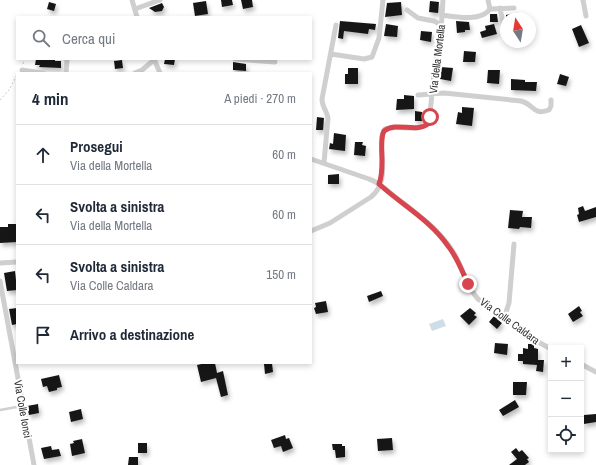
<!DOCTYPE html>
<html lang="it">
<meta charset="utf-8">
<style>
body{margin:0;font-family:"Archivo Narrow",sans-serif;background:#f2f2f3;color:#1f2937}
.controls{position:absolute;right:12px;bottom:12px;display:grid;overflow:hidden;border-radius:0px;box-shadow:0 2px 6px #0003}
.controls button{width:36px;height:36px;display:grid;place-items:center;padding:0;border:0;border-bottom:1px solid #e0e1e3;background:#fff;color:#1f2937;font:20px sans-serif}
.compass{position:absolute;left:500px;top:12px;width:36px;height:36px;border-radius:50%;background:#fff;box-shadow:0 2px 6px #0003;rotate:348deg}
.stop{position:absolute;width:12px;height:12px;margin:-9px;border:3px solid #d7464e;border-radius:50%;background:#fff}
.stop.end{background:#d7464e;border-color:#fff;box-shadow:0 1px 4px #0008}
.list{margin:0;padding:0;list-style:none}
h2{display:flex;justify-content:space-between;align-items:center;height:52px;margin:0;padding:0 16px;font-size:17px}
h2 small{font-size:13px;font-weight:400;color:#747a83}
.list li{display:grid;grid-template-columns:26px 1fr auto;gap:12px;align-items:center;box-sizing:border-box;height:60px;padding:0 16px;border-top:1px solid #e0e1e3}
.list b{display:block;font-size:15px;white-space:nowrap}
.list p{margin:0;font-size:13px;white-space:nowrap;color:#747a83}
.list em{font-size:13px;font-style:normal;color:#747a83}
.icon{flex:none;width:22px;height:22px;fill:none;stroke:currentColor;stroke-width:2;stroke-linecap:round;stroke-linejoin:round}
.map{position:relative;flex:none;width:596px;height:465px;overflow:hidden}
.search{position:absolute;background:#fff;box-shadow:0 2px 6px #0003;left:16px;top:16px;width:296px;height:44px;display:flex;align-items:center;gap:10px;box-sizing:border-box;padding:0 14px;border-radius:0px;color:#747a83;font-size:15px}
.panel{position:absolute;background:#fff;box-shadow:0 2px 6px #0003;left:16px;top:72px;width:296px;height:292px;border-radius:0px}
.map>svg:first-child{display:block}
.water{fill:#cedee9}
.building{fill:#191919;filter:url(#shadow)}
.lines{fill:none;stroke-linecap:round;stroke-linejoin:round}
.path{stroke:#c9c9c9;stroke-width:1;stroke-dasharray:2 2;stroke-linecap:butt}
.lane{stroke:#cfcfcf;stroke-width:2.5}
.street{stroke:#cfcfcf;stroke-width:5}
.route{stroke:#d7464e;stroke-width:5}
.labels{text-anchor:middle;stroke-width:4;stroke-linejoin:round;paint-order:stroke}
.street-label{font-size:11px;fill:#323232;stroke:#fff}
</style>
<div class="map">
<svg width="596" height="465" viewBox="0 0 596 465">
<defs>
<filter id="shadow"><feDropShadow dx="2" dy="3.5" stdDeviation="2" flood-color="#0004"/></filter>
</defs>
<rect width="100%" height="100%" fill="#fff"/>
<!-- water -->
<path class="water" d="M443,319l3,7 -14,5 -3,-7z"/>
<!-- building -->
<path class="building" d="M221,0h11l1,5 -11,2z
M241,0h11l1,7 -10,2z
M206,1l2,13 -13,2 -2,-13z
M430,1l9,1 -1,11 -9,-1z
M49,2l7,2 -2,7 -7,-2z
M401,2l1,13 -17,2 2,-14z
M162,3l2,4 -2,4 -7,1 -6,-4z
M519,12l2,6h-15v-3z
M490,14h7l1,8h-8z
M340,21l36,3 -1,6 -6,-1 -1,5 -24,-3 -1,8 -5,-1z
M456,21l13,1 1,8h-5v2l-8,1z
M386,24l12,2 -1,11 -13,-1z
M494,24l3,10 -15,4 -2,-6 6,-2 -1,-4z
M581,25l8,18 -10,4 -7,-18z
M421,31l11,1 -1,10 -11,-2z
M464,51l12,1 -1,10h-12z
M36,59h19v2h6v7l-22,-1 1,-2h-5z
M165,59h10l-1,6 -10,-1z
M122,60l1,8 -8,1 -1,-8z
M233,62l13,2v7l-13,-1z
M441,67l12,1 -2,13 -11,-2z
M348,68h10v16h-13v-10h3z
M488,70h12l-1,14 -12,-1z
M560,74l9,3 -3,9 -9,-2z
M511,79l14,1v2h12l-1,9 -25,-1z
M404,95l10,1v13l-18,1 1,-11h7z
M462,107l12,1 -2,18 -16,-2 2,-12 4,1z
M415,111l7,1v9h-7z
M317,117l7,1 -1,12h-7z
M334,133l12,2 -1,16 -16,-2 1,-6 3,1z
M355,142h8l-1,3 4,1 -1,10 -11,-1z
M339,174v10h-11v-9z
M583,206l2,5 11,-4v10l-17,5 -2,-7 2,-1 -1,-6z
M510,210l13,1 -1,6h10l-1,11 -11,-1 -1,2 -11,-1z
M8,224h9v18l-17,1v-16h8z
M15,271l2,19 -10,1 -3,-18z
M381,291l2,5 -14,6 -2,-6z
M326,301l2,11 -12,2 -2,-6 2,-1 -1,-4z
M579,306l3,5 -2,1 3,4 -10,6 -5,-8z
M17,308v16l-5,1 -3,-16z
M470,308l6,5 -2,2 3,2 -8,8 -9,-9z
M494,316l8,7 -5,6 -8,-7z
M495,343l13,1 -1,11 -13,-2z
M528,344h6v4l4,1v11h6l-1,12 -7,-1 1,-6 -14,-1v-3h-5v-7h5v-6l5,1z
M206,363h9l2,10 6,-2 5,24 -7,2 -5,-19 -15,4 -4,-17z
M272,363l1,9 -8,2 -1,-10z
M59,375l3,12 -5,1v2l-8,2 -2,-6 -4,1 -2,-8z
M513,382h14l-1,13h-13z
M515,400l4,7 -16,9 -4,-6z
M38,404l1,9 -10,2 -2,-9z
M81,409l2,10 -12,3 -2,-10z
M596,414v8l-12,2v-9z
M285,435l1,4 3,-1 4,10 -10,4 -2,-6 -7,2 -3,-8z
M392,438l1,12 -15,1 -1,-12z
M82,439l3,14 -13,3 -2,-12 4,-1 -1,-2z
M138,443h9v10h-9z
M332,444h10v2h3v11l-9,1 -1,-8h-2z
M51,446l1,4 7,-1 2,7 -17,3 -3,-11z
M516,448l3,4 3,-2 7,8 -2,1 2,3 -4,3h-16l8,-6 -6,-7z
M129,457h9v8h-10z"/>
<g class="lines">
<!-- path -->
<path class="path" d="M23,64l1,-5
M0,100l9,-10 8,-15"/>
<!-- lane -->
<path class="lane" d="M0,410l22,-4"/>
<!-- street -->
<path class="street" d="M132,0l5,17
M488,0l2,9
M583,0l3,16
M500,8l5,25
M135,9l25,-9
M407,10l11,8 16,3 7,4
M442,15c14,2 39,7 48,-6l24,-1
M331,54l33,5 8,-2 7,-19 4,-38
M154,59l6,14
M235,59l40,3
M22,70l21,3
M66,73l1,-14
M135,73l7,-3 12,-10
M418,95l26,-2 77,8c13,3 12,15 28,9l2,-4v-6
M311,159l58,20c10,3 17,11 25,17 22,17 45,33 60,57 9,15 12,33 24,46l53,39 20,11
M324,163l4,-45c-1,-7 -6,-11 -6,-19l14,-74
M311,231l19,-8 41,-26c23,-19 3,-54 14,-68 13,-5 33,4 44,-6l5,-49 7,-43 2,-31
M0,263l17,-1
M0,281l34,184
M504,318l5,-15 5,-59
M581,364l15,8"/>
</g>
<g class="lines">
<!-- route -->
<path class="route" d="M430,117l-1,6c-12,11 -32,-2 -45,8 -6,11 2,36 -5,53 23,21 51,36 69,62 9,11 14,25 20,38"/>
</g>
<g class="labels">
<!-- street labels -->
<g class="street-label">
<text transform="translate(437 59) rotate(-83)" y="4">Via della Mortella</text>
<text transform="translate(510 321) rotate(36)" y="4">Via Colle Caldara</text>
<text transform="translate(23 409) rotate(80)" y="4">Via Colle Ionci</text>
</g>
</g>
</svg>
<div class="controls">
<button>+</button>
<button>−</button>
<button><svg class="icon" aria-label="locate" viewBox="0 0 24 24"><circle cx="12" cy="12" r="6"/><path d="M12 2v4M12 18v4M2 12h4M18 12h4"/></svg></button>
</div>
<svg class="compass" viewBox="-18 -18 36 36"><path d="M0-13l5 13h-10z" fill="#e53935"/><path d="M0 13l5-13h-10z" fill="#747a83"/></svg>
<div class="stop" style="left:430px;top:117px"></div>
<div class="stop end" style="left:468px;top:284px"></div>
<div class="search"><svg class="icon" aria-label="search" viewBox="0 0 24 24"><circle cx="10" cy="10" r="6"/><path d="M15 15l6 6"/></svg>Cerca qui</div>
<section class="panel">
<h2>4 min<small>A piedi · 270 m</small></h2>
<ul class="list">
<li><svg class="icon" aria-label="ahead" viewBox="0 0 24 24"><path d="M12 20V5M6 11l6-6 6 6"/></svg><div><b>Prosegui</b><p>Via della Mortella</p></div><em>60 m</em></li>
<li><svg class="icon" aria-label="left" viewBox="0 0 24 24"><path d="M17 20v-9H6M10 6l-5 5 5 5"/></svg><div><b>Svolta a sinistra</b><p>Via della Mortella</p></div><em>60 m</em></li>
<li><svg class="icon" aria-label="left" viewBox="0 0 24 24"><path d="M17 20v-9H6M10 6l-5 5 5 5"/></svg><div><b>Svolta a sinistra</b><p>Via Colle Caldara</p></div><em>150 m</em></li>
<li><svg class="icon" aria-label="arrive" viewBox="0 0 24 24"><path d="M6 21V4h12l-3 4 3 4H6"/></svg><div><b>Arrivo a destinazione</b></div></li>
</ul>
</section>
</div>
